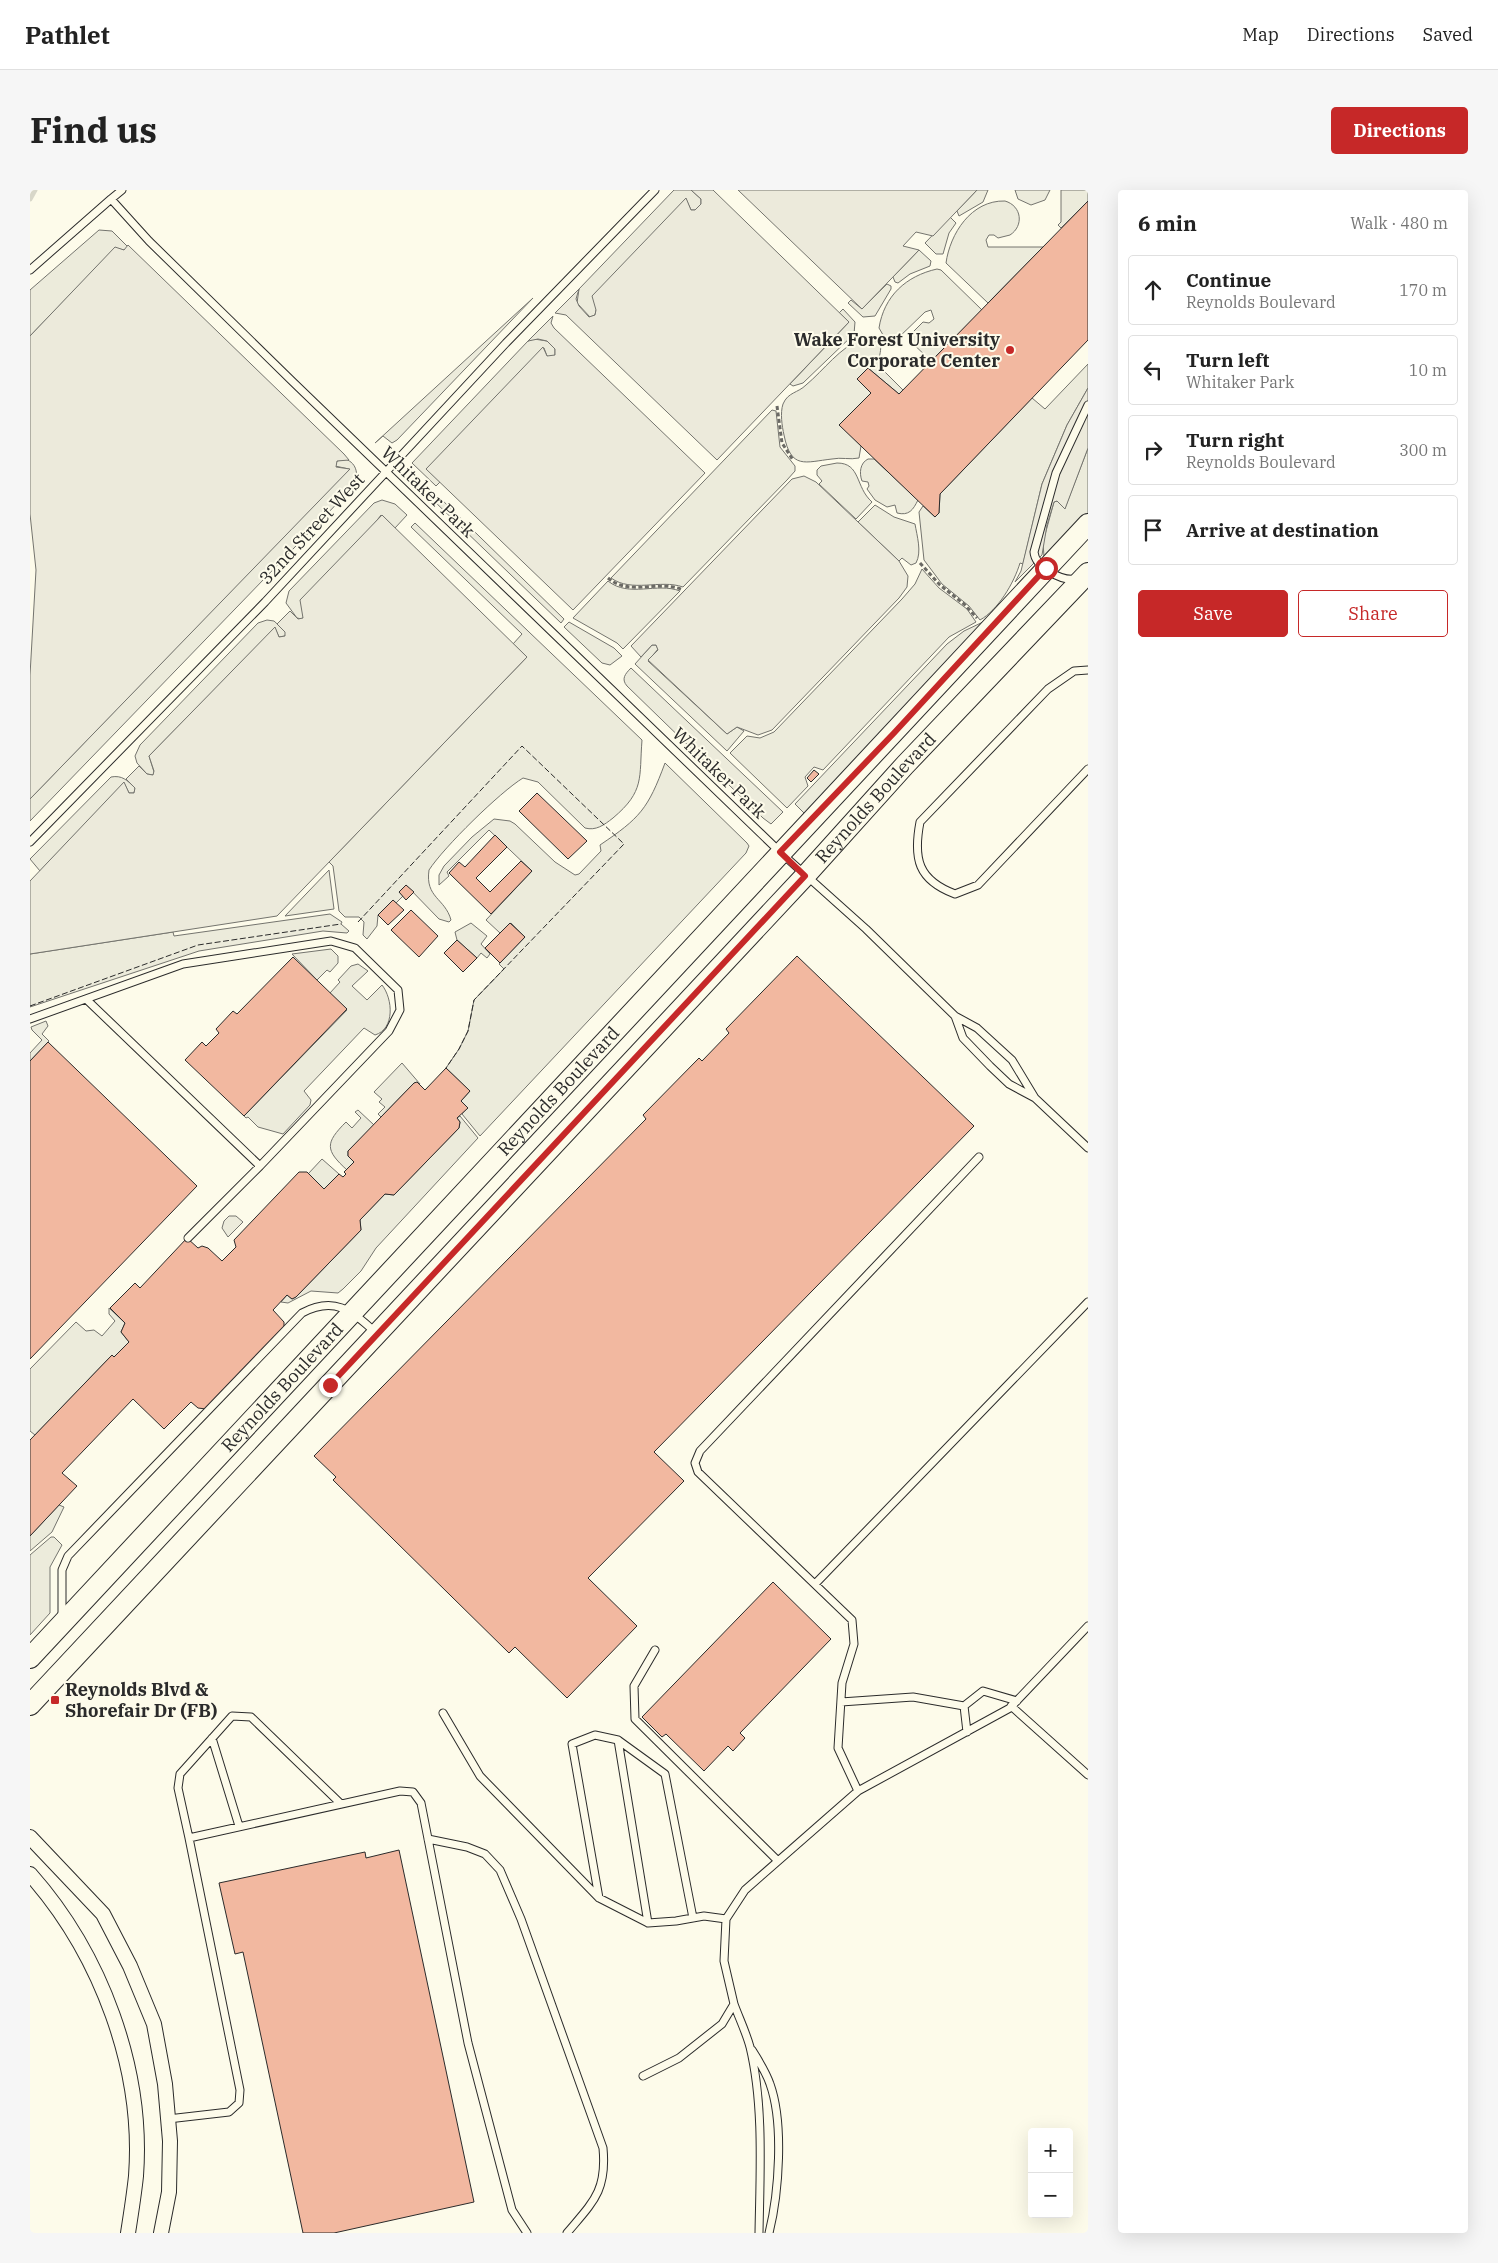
<!DOCTYPE html>
<meta charset="utf-8">
<style>
body{margin:0;font-family:"IBM Plex Serif",serif;background:#f6f6f6;color:#222}
.controls{position:absolute;right:15px;bottom:15px;display:grid;overflow:hidden;border-radius:5px;box-shadow:0 5px 20px #0002}
.controls button{width:45px;height:45px;display:grid;place-items:center;padding:0;border:0;border-bottom:1px solid #e0e0e0;background:#fff;color:#222;font:25px sans-serif}
.stop{position:absolute;width:15px;height:15px;margin:-11px;border:4px solid #c62828;border-radius:50%;background:#fff}
.stop.end{background:#c62828;border-color:#fff;box-shadow:0 1px 5px #0008}
.list{margin:0;padding:0;list-style:none}
h2{display:flex;justify-content:space-between;align-items:center;height:65px;margin:0;padding:0 20px;font-size:21px}
h2 small{font-size:16px;font-weight:400;color:#767676}
.list li{display:grid;grid-template-columns:32px 1fr auto;gap:15px;align-items:center;box-sizing:border-box;height:70px;margin:0 10px 10px;padding:0 10px;border:1px solid #e0e0e0;border-radius:5px}
.list b{display:block;font-size:19px;white-space:nowrap}
.list p{margin:0;font-size:16px;white-space:nowrap;color:#767676}
.list em{font-size:16px;font-style:normal;color:#767676}
.actions{display:flex;gap:10px;padding:15px 20px}
.actions a{flex:1;padding:11px 0;border:1px solid #c62828;border-radius:5px;text-align:center;font-size:18px;color:#c62828}
.actions .main{background:#c62828;color:#fff}
.icon{flex:none;width:28px;height:28px;fill:none;stroke:currentColor;stroke-width:2;stroke-linecap:round;stroke-linejoin:round}
.map{position:relative;flex:none;width:1058px;height:2043px;overflow:hidden;border-radius:5px}
header{display:flex;align-items:center;gap:30px;box-sizing:border-box;height:70px;padding:0 25px;background:#fff;border-bottom:1px solid #e0e0e0}
header strong{font-size:24px}
nav{display:flex;gap:28px;margin-inline-start:auto;font-size:18px}
.intro{display:flex;align-items:center;justify-content:space-between;box-sizing:border-box;height:120px;padding:0 30px}
h1{margin:0;font-size:35px}
.button{padding:12px 22px;border-radius:5px;background:#c62828;color:#fff;font-size:18px;font-weight:700}
main{display:flex;gap:30px;padding:0 30px}
aside{flex:1;background:#fff;border-radius:5px;box-shadow:0 5px 20px #0002}
.map>svg:first-child{display:block}
.green{fill:#ecebdb;stroke:#74746e}
.parking{fill:#eceadb;stroke:#74746e}
.lines{fill:none;stroke-linecap:round;stroke-linejoin:round}
.stream{stroke:#d8d7c9;stroke-width:5}
.building{fill:#f2b8a0;stroke:#2b2b2b}
.lane-casing{stroke:#2b2b2b;stroke-width:9}
.street-casing{stroke:#2b2b2b;stroke-width:16}
.secondary-casing{stroke:#2b2b2b;stroke-width:22}
.path{stroke:#6a6964;stroke-width:3;stroke-dasharray:4 2.5;stroke-linecap:butt}
.lane{stroke:#fdfbea;stroke-width:7}
.street{stroke:#fdfbea;stroke-width:14}
.secondary{stroke:#fdfbea;stroke-width:20}
.fence{stroke:#2b2b2b;stroke-width:1;stroke-dasharray:6 2.5;stroke-linecap:butt}
.route{stroke:#c62828;stroke-width:6}
.poi-dot{fill:#c62828;stroke:#fdfbea;stroke-width:2}
.labels{text-anchor:middle;stroke-width:4;stroke-linejoin:round;paint-order:stroke}
.poi-label{font-size:18px;font-weight:bold;fill:#2b2b2b;stroke:#fdfbea;text-anchor:end}
.street-label{font-size:18px;fill:#2b2b2b;stroke:#fdfbea}
</style>
<header>
<strong>Pathlet</strong>
<nav><a>Map</a><a>Directions</a><a>Saved</a></nav>
</header>
<div class="intro"><h1>Find us</h1><a class="button">Directions</a></div>
<main>
<div class="map">
<svg width="1058" height="2043" viewBox="0 0 1058 2043">
<rect width="100%" height="100%" fill="#fdfbea"/>
<!-- green -->
<path class="green" d="M644,0h17l10,9v5l-6,6h-4l-5,-11 -90,111 -1,5 -5,2 -13,-14 2,-14z
M947,0h11l-5,12 -24,14 -2,-5z
M985,0h35l-5,10 -14,5 -13,-6z
M1031,0h27v11l-27,27 -3,-3 3,-3z
M975,11c17,5 19,25 5,34l-12,3 -4,-3h-5l-3,5 2,7h55l-55,56 -42,-40c4,-29 25,-63 59,-62z
M920,27l6,6 -7,10 -6,21h-7l-11,-11z
M69,40l13,1 17,17 -5,2 -9,-2 -85,88v-46z
M889,60l12,11 -1,5 -20,8 -12,9 -3,-1 -2,-5z
M907,79l4,1 41,40 -51,51 -24,-23 16,-16 6,1 5,-4 -3,-9 -6,2 -29,28h-10l-7,-12c5,-32 27,-52 58,-59z
M857,94l4,2v3l-16,27 -12,1 -15,-14 3,-3 11,9z
M503,108l-136,142 -5,3 -9,-7 -8,7z
M813,119l12,13 -1,12 -51,49 -10,3 -3,-2 59,-62 -10,-9z
M504,149l13,2 8,8v6l-4,3 -4,-2 -3,-8 -117,121 13,13 -4,4 -24,-23 116,-122z
M832,149c30,0 14,16 17,27l24,24 -4,4 -31,-26 -11,11 14,14 -31,32 21,21 -2,12c-9,2 -18,-1 -27,1 -27,3 -41,11 -48,-24 -2,-9 -4,-22 -1,-31 5,-12 15,-11 23,-19 18,-15 34,-38 56,-46z
M1058,174v24l-21,37 -25,59 -19,80 -3,-1c-6,20 -22,47 -40,57l-11,-14 -27,-22 -18,-24 -5,-48 4,-6 12,11 4,-4 1,-19 92,-96 13,11z
M742,220l4,1 4,36 15,19v5l-8,9 -104,107c-23,-8 -51,6 -72,-9z
M1058,258v65l-41,44h-3l-1,-15 11,-40 3,-1 8,7z
M315,269c13,4 14,18 8,28l-323,334v-22l319,-330 -14,-3 2,-5z
M838,269h6l44,41c-5,10 -9,16 -21,13l-2,-8 -8,2 -12,-7 -8,-11 2,-3 -1,-4 -6,-1c-3,-8 -2,-18 6,-22z
M807,273c24,0 18,24 35,39l-16,17 -37,-35 3,-3 -5,-6v-5l4,-4z
M408,306l126,123 -3,4 -127,-122z
M352,310l13,4 12,11 -12,13 -14,-13 -79,104 -5,-1 -11,-15 3,-12 85,-88z
M845,315l19,12 21,7c2,12 7,28 1,39l-5,2 -9,-7 -3,3 -41,-39z
M385,333l227,217c-3,38 3,51 -29,78 -9,7 -17,13 -28,10l-47,-46 -15,-4c-23,14 -79,69 -94,92 -4,28 16,28 22,50l-2,2 -10,-3 -33,-34 -7,7 4,4 -7,7 -3,-3 -15,15 -1,11 -10,13 -4,-4 1,-13 -5,-5h-14l-6,-6 -6,-45 -4,-4 198,-205 -14,-13 9,-10 -111,-107z
M892,379l17,19 28,21 9,13 -27,15 -126,133 -9,-3 -9,10 3,9 -21,22 -57,-55 17,-17 13,2 14,-6 128,-133 13,-15z
M578,391c21,17 49,1 72,10l-57,58 -6,-6 -44,-25z
M237,430l7,1 12,11 -1,4 -6,1 -4,-9 -126,128 5,16 -1,3 -6,-1 -10,-11 -2,-7 5,-11 118,-122z
M539,432l45,26 8,8 -12,9 -8,-2 -38,-36z
M953,432l-178,192 -10,-10 152,-160 17,-13z
M622,455h4l2,4 -10,12 79,73 10,-7 7,4 -17,20 -92,-87z
M601,478l152,144 -12,12 -8,-6 -136,-132c-6,-7 -2,-12 4,-18z
M635,573l82,80 2,3 -3,7 -266,283 -18,-22 5,-6 -6,-7 9,-10 -24,-23 13,-19 9,-18 6,-31 30,-31 -5,-5 26,-27 -14,-14 -11,10 -14,-13 46,-49 -43,-41 -42,42 2,4 -10,9v-10l5,-9 28,-29 22,-18 16,2 5,3 40,38 20,13 4,-1 22,-23 -1,-6c40,-27 48,-36 65,-82z
M81,587c11,-2 16,3 24,11l-1,5h-5l-5,-10 -84,88 -10,-12z
M299,680l5,39 -49,7z
M300,724l12,8 -1,2 8,7 -2,2 -24,-2 -124,20 -169,56v-53l143,-22 1,4z
M441,733l16,13 -6,8 9,10 -3,4 -6,-5 -4,5 -20,-18 -2,-8z
M301,759l7,7v7l-8,9 -3,-2 -10,10 -25,-26z
M328,774l10,7 -16,15 15,14 15,-15c11,14 13,44 -7,50l-11,-7 -60,63 7,9 -1,5 -27,29 -25,-7 -10,-10 -2,1 -2,-2 103,-106 -17,-17 10,-11 -2,-2 13,-14z
M16,831l2,5 -6,8 7,7 -19,20v-8l12,-13 -10,-10 -1,-3z
M372,873l18,21 -6,-1 -33,34 -3,-3 7,-7 -6,-5 3,-3 -8,-7z
M328,920l16,15 -26,26v5l6,6 -7,8c-22,-20 -22,-27 -1,-48l6,6 9,-10 -6,-6z
M430,926l18,22 -102,110 -15,23 -18,18 -5,4 -27,-2 -23,12 -7,-1 6,-7 5,4 4,-2 65,-67 -1,-10 25,-26 9,1 65,-67 1,-6 -3,-4z
M292,969l17,15 -15,15 -16,-15z
M199,1026h7l7,6 -15,15 -6,-9 2,-7z
M79,1118l16,15 -4,9 8,10 -15,15 -2,-2 -77,80 -5,-4v-62l46,-47 10,9 8,-1 8,6 13,-15 -6,-7z
M29,1315l5,2 -12,25 -22,19v-15z
M21,1347h3l8,8 -12,22v46l-20,22v-80z"/>
<!-- parking -->
<path class="parking" d="M661,0h22l136,132 -132,138 -151,-145 -11,-2 24,-24 -3,10 3,7 10,11 6,-2 1,-5 -4,-14 94,-98 5,12h4l6,-6v-5z
M708,0h239l-44,46 -17,-4 -13,14 16,4 -57,59z
M98,55l216,209 5,6 -12,1 -1,6 14,2 -320,330v-124l6,-105 -6,-56v-178l85,-89 9,3z
M523,126l-2,7 3,5 151,145 -132,137 -147,-141 117,-122 4,9 8,-1v-6l-8,-8 -9,-2 -10,2z
M1058,198v60l-23,61 -8,-8 -3,1 -7,23 -5,30 -27,27 6,-11 21,-87 25,-59z
M774,286l12,6 83,79 9,15 -1,11 -8,11 -127,132 -14,5 -21,-8 -10,7 -79,-74 10,-10 -2,-5h-4l-11,12 -10,-11 161,-167z
M352,325l145,142 -250,259 -247,38v-73l94,-99 5,11h5l1,-5 -9,-9 13,-13 8,8 6,1 1,-4 -5,-15 126,-129 4,10 6,-1v-4l-8,-8 13,-13 8,8 5,-1 -3,-18z"/>
<g class="lines">
<!-- stream -->
<path class="stream" d="M0,9l5,-9"/>
</g>
<!-- building -->
<path class="building" d="M1058,11v139l-148,154 -1,19 -4,4 -96,-92 32,-32 -14,-14 11,-11 31,26z
M784,580l5,4 -8,8 -4,-4z
M507,603l50,48 -19,18 -49,-48z
M465,645l12,12 -31,31 14,14 31,-31 11,10 -41,43 -42,-41 10,-11 6,5z
M376,695l8,7 -8,8 -7,-8z
M363,710l11,10 -16,15 -10,-10z
M381,720l27,26 -19,21 -28,-27z
M480,733l15,14 -25,26 -15,-15z
M427,750l20,18 -14,14 -19,-19z
M767,766l177,170 -320,326 30,29 -96,97 49,48 -70,72 -52,-51 -6,6 -176,-173 3,-3 -22,-21 332,-337 -3,-4 56,-57 3,3 27,-28 -3,-4z
M263,767l54,52 -103,107 -59,-56 17,-18 4,4 13,-13 -3,-4 17,-18 4,3z
M18,852l149,144 -167,173v-298z
M416,878l24,23 -9,10 7,7 -11,10 3,4 -1,6 -65,67 -9,-1 -25,26 1,10 -65,67 -4,2 -5,-4 -14,15 11,12v6l-78,81 -8,-1 -7,-6 -27,27 -31,-30 -71,74 15,13 -47,50v-96l82,-85 2,2 15,-15 -8,-10 4,-9 -15,-15 25,-25 5,5 47,-50 11,10 4,-2 6,2 14,13 14,-14 -2,-7 65,-68h8l17,17 15,-15 4,3 3,-3 -2,-2 10,-10 -6,-6v-5l66,-68 3,-1 8,8z
M743,1392l58,57 -91,94 5,5 -12,13 -5,-5 -24,25 -38,-37 -4,3 -20,-20z
M369,1660l75,352 -140,31h-31l-60,-281 -8,2 -16,-71 146,-31 1,6z"/>
<g class="lines">
<defs>
<path id="lane" d="M81,9l11,-9
M0,80l81,-71 38,42 144,141 487,470 86,77 89,87 22,12 35,32 23,38 -26,-14 -19,-18 -27,-28 -8,-22
M1045,389c-14,2 -40,-12 -41,-27l22,-79 32,-68
M1058,480l-14,1 -26,18 -128,133c-7,37 -2,58 35,72l23,-9 110,-116
M0,652l235,-240 241,-259 149,-153
M56,809l174,167 -72,72
M0,829l153,-55 148,-23 24,7 43,42 2,20 -11,21 -129,135
M1005,908l53,50
M785,1394l273,-282
M32,1428v-48l6,-14 234,-243c32,-17 49,-3 73,19
M625,1460l-21,36 1,33 143,142
M811,1512l72,-5 51,9
M981,1516l77,69
M413,1523l37,63 119,122 49,25 28,-2 28,-5 22,3
M937,1542l-3,-26 19,-15 34,10
M182,1548l27,88
M588,1550l30,183
M828,1601l-20,-43 4,-65 12,-39 -2,-24 -154,-148 -3,-9 5,-12 279,-294
M159,1648l-11,-50 2,-14 52,-58 19,1 90,87
M398,1649l39,8 18,7 15,16 21,49 82,229c4,43 -10,54 -36,85
M569,1708l-27,-154 23,-9 23,5 47,34 28,144
M704,1814c5,14 12,28 16,43 14,58 10,126 9,186
M722,1860c7,11 14,22 18,34 14,39 9,109 -1,149
M613,1886l36,-18 43,-34 12,-20 -10,-43 2,-42 19,-29 113,-99 152,-83 78,-82
M138,1929l61,-7 10,-9 1,-13 -51,-252 211,-47 13,1 8,11 47,240 44,167 15,23"/>
<path id="street" d="M0,1647l73,77 27,52 24,58 11,60 5,57 -1,51 -8,41
M0,1684c71,80 114,195 106,302 -2,19 -5,38 -8,57"/>
<g id="secondary">
<path id="s1" d="M0,1468l1058,-1134"/>
<path id="s2" d="M0,1515l775,-829 100,-111 183,-192"/>
</g>
</defs>
<!-- lane casing -->
<use href="#lane" class="lane-casing"/>
<!-- street casing -->
<use href="#street" class="street-casing"/>
<!-- secondary casing -->
<use href="#secondary" class="secondary-casing"/>
<!-- path -->
<path class="path" d="M747,216l5,37 11,17
M890,373l20,22 24,19 13,14
M578,388c22,19 51,1 75,12"/>
<!-- lane -->
<use href="#lane" class="lane"/>
<!-- street -->
<use href="#street" class="street"/>
<!-- secondary -->
<use href="#secondary" class="secondary"/>
<!-- fence -->
<path class="fence" d="M328,732l164,-176 102,98 -150,156 -6,31 -9,18 -13,19
M0,816l168,-61 143,-21"/>
</g>
<g class="lines">
<!-- route -->
<path class="route" d="M300,1195l475,-509 -25,-24 114,-119 152,-165"/>
</g>
<!-- markers -->
<g class="poi-dot">
<circle cx="980" cy="160" r="5"/>
<rect x="20" y="1505" width="10" height="10" rx="2.5"/>
</g>
<g class="labels">
<!-- poi labels -->
<g class="poi-label">
<text x="970" y="156">Wake Forest University<tspan x="970" dy="21">Corporate Center</tspan></text>
<text x="35" y="1506" text-anchor="start">Reynolds Blvd &amp;<tspan x="35" dy="21">Shorefair Dr (FB)</tspan></text>
</g>
<!-- street labels -->
<g class="street-label">
<text transform="translate(398 302) rotate(44)" y="6">Whitaker Park</text>
<text transform="translate(282 339) rotate(-47)" y="6">32nd Street West</text>
<text transform="translate(689 583) rotate(44)" y="6">Whitaker Park</text>
<text dy="6" stroke="none"><textPath href="#s2" startOffset="1240">Reynolds Boulevard</textPath></text>
<text dy="6" stroke="none"><textPath href="#s1" startOffset="775">Reynolds Boulevard</textPath></text>
<text dy="6" stroke="none"><textPath href="#s1" startOffset="370">Reynolds Boulevard</textPath></text>
</g>
</g>
</svg>
<div class="controls">
<button>+</button>
<button>−</button>
</div>
<div class="stop" style="left:1016px;top:378px"></div>
<div class="stop end" style="left:300px;top:1195px"></div>
</div>
<aside>
<h2>6 min<small>Walk · 480 m</small></h2>
<ul class="list">
<li><svg class="icon" aria-label="ahead" viewBox="0 0 24 24"><path d="M12 20V5M6 11l6-6 6 6"/></svg><div><b>Continue</b><p>Reynolds Boulevard</p></div><em>170 m</em></li>
<li><svg class="icon" aria-label="left" viewBox="0 0 24 24"><path d="M17 20v-9H6M10 6l-5 5 5 5"/></svg><div><b>Turn left</b><p>Whitaker Park</p></div><em>10 m</em></li>
<li><svg class="icon" aria-label="right" viewBox="0 0 24 24"><path d="M7 20v-9h11M14 6l5 5-5 5"/></svg><div><b>Turn right</b><p>Reynolds Boulevard</p></div><em>300 m</em></li>
<li><svg class="icon" aria-label="arrive" viewBox="0 0 24 24"><path d="M6 21V4h12l-3 4 3 4H6"/></svg><div><b>Arrive at destination</b></div></li>
</ul>
<div class="actions"><a class="main">Save</a><a>Share</a></div>
</aside>
</main>
